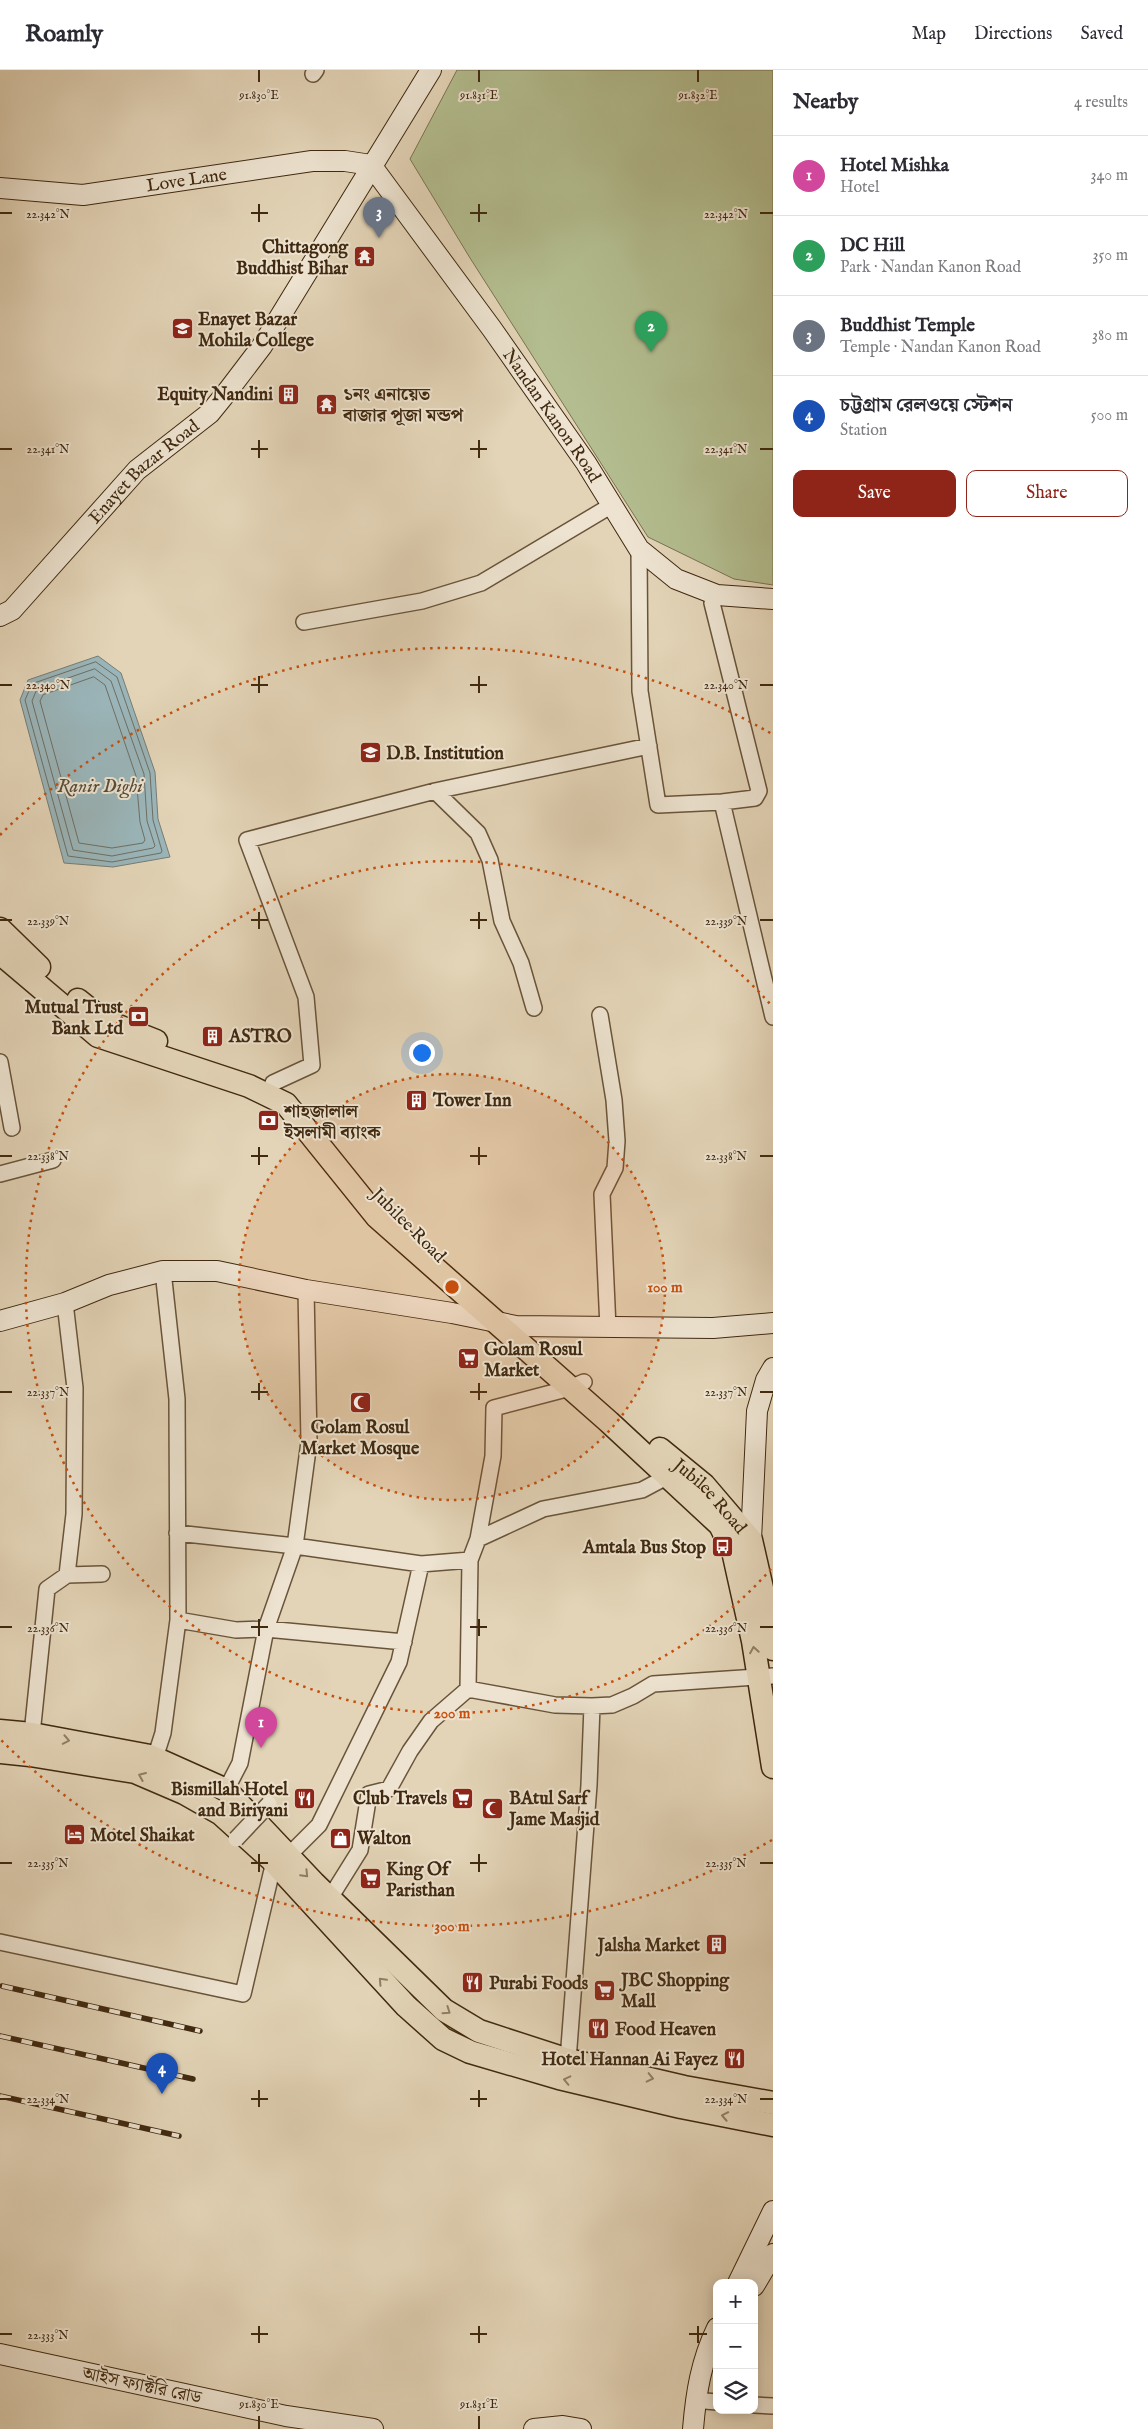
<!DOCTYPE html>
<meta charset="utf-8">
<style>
body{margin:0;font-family:"IM FELL English","Noto Serif Bengali",serif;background:#f2f2f3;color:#2b2b33}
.controls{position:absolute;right:15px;bottom:15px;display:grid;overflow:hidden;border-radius:10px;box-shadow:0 2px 12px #0003}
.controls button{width:45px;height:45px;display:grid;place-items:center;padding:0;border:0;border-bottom:1px solid #e1e1e2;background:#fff;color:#2b2b33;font:25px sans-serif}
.you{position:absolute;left:421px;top:982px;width:18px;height:18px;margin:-12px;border:4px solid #fff;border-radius:50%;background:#1a73e8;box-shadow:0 0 0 8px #1a73e833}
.badge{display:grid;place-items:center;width:32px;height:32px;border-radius:50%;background:#8f2418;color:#fff;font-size:16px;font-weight:700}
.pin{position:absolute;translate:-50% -41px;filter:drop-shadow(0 1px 2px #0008)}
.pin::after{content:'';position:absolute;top:26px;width:18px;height:15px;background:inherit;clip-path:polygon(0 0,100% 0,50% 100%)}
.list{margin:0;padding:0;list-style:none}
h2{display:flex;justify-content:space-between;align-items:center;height:65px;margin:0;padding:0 20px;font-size:21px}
h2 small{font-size:16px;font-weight:400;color:#7c7c81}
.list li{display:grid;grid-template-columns:32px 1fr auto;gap:15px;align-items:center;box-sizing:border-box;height:80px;padding:0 20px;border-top:1px solid #e1e1e2}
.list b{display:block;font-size:19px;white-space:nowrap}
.list p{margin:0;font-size:16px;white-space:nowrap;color:#7c7c81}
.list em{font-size:16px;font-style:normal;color:#7c7c81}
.actions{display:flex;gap:10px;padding:15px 20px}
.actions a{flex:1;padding:11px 0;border:1px solid #8f2418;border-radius:10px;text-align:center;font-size:18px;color:#8f2418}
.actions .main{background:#8f2418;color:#fff}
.icon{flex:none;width:28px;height:28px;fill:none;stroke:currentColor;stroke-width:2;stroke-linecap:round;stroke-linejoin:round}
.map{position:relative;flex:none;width:773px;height:2359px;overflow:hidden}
header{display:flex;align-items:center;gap:30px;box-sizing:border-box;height:70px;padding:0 25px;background:#fff;border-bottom:1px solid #e1e1e2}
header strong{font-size:24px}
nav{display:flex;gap:28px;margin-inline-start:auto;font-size:18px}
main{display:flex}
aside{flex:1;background:#fff}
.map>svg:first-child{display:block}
.green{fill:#b3bd8f;stroke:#7a7350}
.water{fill:#9ab5b9;stroke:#767d75}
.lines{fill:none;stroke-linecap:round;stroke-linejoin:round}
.shore{stroke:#6d6f64;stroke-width:1}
.street-casing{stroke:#69543a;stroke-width:18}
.secondary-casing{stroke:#402910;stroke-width:22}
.primary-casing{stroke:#402910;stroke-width:25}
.street{stroke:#ede3d0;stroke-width:15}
.secondary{stroke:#ede3d0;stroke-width:20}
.primary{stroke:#e3d4b7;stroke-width:22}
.rail-casing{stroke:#402910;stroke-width:5.5}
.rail{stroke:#ede3d0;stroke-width:4;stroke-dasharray:11;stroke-linecap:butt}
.street-bridge-casing{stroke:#69543a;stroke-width:18;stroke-linecap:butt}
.street-bridge{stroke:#ede3d0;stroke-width:15}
.oneway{stroke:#927e64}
.ticks{fill:none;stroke:#402910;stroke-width:2}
.ring{fill:none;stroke:#c64f0d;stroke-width:2.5;stroke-dasharray:2.5 5}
.labels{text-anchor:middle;stroke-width:4;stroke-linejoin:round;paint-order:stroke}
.street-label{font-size:18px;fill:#402910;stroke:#ede3d0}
.poi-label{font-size:18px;font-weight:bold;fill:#402910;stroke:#ede3d0;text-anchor:start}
.water-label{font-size:19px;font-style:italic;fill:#564c3a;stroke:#ede3d0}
.ticks-label{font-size:12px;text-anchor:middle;fill:#402910;stroke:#ede3d0;stroke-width:4;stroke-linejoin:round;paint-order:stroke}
.centre{fill:#c64f0d;stroke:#ede3d0;stroke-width:2.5}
.ring-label{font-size:15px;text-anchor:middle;font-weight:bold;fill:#c64f0d;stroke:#ede3d0;stroke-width:4;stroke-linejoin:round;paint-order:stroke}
</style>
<header>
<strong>Roamly</strong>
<nav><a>Map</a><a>Directions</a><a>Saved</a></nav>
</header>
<main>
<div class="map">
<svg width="773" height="2359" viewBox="0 0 773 2359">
<rect width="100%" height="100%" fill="#e3d4b7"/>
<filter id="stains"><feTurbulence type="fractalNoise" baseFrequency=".004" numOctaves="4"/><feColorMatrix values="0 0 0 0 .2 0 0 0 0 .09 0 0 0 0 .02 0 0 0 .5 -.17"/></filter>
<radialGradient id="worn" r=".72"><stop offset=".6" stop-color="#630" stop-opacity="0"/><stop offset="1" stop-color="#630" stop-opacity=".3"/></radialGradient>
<!-- green -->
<path class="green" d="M457,0h316v515l-39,-6 -86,-42 -178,-279 -60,-99z"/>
<!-- water -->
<path class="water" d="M98,586l23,17 34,99 3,47 12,38 -57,10 -49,-4 -44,-163 8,-20z"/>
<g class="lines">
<!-- shore -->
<path class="shore" d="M96,592l21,15 33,96 3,47 9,31 -1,2 -49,9 -44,-6 -43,-156 7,-16z
M95,599l16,12 33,93 3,47 8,25 -2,2 -41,8 -39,-6 -41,-149 5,-12z
M94,607l11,8 31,91 4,46 5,18 -2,3 -31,5 -33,-5 -39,-142 3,-6z"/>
<defs>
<path id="street" d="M313,4l3,-4
M639,479l1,142 18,114 64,-3 51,215
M717,525l-5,8 47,188 -4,7 -33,4
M304,552l118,-21 59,-18 131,-78
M435,721l43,42 12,27 12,61 19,42 13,45
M600,945l14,85 3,41 -2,27 -13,26 6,134
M0,992l12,66
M273,1013l39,-18 -6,-68 -59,-157 188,-49 214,-45
M0,1104l53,-14
M65,1233l10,85 -1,126 -7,61
M177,1463l118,13 126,18 49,-4 8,-21 65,-30 99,-19 32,-17
M478,1469l15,-83 1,-48 76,-20 14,-6
M178,1550l58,10 30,-1 138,13
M468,1619l87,16 37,1 20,-1 21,-9 20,-12 120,-8
M32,1664l15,-145 20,-14 35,-1
M155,1688l8,-25 15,-113 -1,-221 -14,-128
M226,1720l14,-27 26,-134 29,-83 14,-104 -3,-152
M288,1786l31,-31 80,-163 22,-98
M330,1828l30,-48 9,-56 20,-5 21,-38 21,-30 37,-32 2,-129
M0,1872l243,52 29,-124v-10
M568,1990l21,-275 3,-79
M705,2331l12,1
M754,2335l19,1"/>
<g id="secondary">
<path id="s1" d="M371,95l121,164 94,134 53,86 37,30 41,16 56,4"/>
<path id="s2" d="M0,118l83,7 229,-34h33l26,4"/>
<path id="s3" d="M0,546l12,-6 125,-140 73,-57 17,-21 35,-46 169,-276"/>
<path d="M0,1251l65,-18 44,-18 54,-14h54l89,19 146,23 64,13 197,2 60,-5"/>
<path d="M751,1470l6,-129 9,-31 7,-12"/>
<path d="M738,2213l35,-72"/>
<path d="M754,2216l19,-32"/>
<path d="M0,2284l286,62 87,13"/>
<path d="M534,2359l29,-3 18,3"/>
<path d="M693,2359c3,-36 8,-68 24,-101"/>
</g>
<g id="primary">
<path d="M0,859l39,38"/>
<path d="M0,883l98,83 151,50 37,18 91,113 232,205 111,103 13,26 20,90 20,126"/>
<path d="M78,930l25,20 53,21"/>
<path id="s4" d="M660,1379l44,36 47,55 13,57 9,52"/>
<path d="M0,1661l32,3 118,22 76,34 88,93 130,127 35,21 89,29 116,27 89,16"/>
<path d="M0,1682l30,3 105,17 49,21 37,21 51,46 134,146 37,33 27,13 89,26 122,29 92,18"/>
</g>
</defs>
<!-- street casing -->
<use href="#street" class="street-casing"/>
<!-- secondary casing -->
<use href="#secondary" class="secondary-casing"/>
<!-- primary casing -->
<use href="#primary" class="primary-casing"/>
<!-- street -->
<use href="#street" class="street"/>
<!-- secondary -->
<use href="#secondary" class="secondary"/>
<!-- primary -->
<use href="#primary" class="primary"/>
<defs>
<path id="rail" d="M2,1916l198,45
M0,1966l193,43
M0,2026l179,40"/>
</defs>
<!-- rail casing -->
<use href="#rail" class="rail-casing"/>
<!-- rail -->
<use href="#rail" class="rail"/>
<defs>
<path id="street-bridge" d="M236,1769l33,-35"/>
</defs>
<!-- street-bridge casing -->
<use href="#street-bridge" class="street-bridge-casing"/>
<!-- street-bridge -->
<use href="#street-bridge" class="street-bridge"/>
</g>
<!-- one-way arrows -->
<defs><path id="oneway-chevron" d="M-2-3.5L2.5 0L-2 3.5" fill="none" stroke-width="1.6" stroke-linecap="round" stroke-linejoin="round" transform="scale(1.25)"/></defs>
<g class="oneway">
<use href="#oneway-chevron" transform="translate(754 1580) rotate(-99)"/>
<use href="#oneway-chevron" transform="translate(66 1670) rotate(11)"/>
<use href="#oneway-chevron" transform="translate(142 1706) rotate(-157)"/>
<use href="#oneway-chevron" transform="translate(305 1804) rotate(46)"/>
<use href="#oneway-chevron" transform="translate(382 1911) rotate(-133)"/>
<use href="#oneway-chevron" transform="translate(447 1941) rotate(35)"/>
<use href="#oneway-chevron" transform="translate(650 2008) rotate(13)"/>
<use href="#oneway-chevron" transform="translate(567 2010) rotate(-167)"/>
<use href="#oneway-chevron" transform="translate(725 2046) rotate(-169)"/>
</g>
<!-- ticks -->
<path class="ticks" d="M259,0v12M479,0v12M698,0v12M259,134v18M479,134v18M0,143h12M251,143h17M470,143h17M760,143h13M259,370v18M479,370v18M0,379h12M251,379h17M470,379h17M760,379h13M259,606v17M479,606v17M0,615h12M251,615h17M470,615h17M760,615h13M259,842v17M479,842v17M0,850h12M251,850h17M470,850h17M760,850h13M259,1077v18M479,1077v18M0,1086h12M251,1086h17M470,1086h17M760,1086h13M259,1313v17M479,1313v17M0,1322h12M251,1322h17M470,1322h17M760,1322h13M259,1549v17M479,1549v17M0,1557h12M251,1557h17M470,1557h17M760,1557h13M259,1784v18M479,1784v18M0,1793h12M251,1793h17M470,1793h17M760,1793h13M259,2020v17M479,2020v17M0,2029h12M251,2029h17M470,2029h17M760,2029h13M259,2256v17M479,2256v17M698,2256v17M0,2264h12M251,2264h17M470,2264h17M689,2264h18M259,2346v13M479,2346v13"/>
<!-- distance rings -->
<circle cx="452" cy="1217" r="213" fill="#c64f0d" fill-opacity=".12"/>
<g class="ring">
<circle cx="452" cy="1217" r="213"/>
<path d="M771 1499A426 426 0 1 1 771 935"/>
<path d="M772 1770A639 639 0 0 1 0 1669M0 765A639 639 0 0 1 772 664"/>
</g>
<!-- icons -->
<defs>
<symbol id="temple-square" viewBox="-11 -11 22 22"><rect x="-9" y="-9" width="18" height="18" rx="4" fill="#8f2418" stroke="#ede3d0"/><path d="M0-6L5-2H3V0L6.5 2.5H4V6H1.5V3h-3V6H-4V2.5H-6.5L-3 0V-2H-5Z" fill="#fff"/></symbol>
<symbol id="university-square" viewBox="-11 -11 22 22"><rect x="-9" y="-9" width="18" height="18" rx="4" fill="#8f2418" stroke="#ede3d0"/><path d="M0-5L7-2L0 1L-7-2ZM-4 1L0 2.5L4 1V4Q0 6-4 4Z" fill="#fff"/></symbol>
<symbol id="building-square" viewBox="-11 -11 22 22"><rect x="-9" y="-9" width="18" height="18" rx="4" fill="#8f2418" stroke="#ede3d0"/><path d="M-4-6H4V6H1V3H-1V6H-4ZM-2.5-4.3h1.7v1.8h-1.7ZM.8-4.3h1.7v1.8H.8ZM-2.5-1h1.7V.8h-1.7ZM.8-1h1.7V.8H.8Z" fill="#fff"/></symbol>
<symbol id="school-square" viewBox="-11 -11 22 22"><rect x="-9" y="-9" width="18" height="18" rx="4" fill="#8f2418" stroke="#ede3d0"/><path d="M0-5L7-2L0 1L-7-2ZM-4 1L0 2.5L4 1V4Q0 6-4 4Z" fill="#fff"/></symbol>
<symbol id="bank-square" viewBox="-11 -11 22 22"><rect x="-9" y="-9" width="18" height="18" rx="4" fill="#8f2418" stroke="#ede3d0"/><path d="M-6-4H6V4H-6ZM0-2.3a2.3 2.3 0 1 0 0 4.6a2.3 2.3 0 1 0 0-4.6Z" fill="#fff"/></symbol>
<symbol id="supermarket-square" viewBox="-11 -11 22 22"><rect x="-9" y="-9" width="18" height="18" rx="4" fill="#8f2418" stroke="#ede3d0"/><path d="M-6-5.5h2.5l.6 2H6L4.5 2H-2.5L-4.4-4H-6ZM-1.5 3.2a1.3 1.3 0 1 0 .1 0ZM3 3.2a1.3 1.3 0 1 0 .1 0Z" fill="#fff"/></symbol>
<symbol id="mosque-square" viewBox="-11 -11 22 22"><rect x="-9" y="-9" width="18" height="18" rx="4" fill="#8f2418" stroke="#ede3d0"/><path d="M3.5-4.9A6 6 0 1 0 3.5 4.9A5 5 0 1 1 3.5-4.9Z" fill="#fff"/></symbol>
<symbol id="bus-square" viewBox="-11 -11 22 22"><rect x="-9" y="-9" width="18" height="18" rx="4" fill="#8f2418" stroke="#ede3d0"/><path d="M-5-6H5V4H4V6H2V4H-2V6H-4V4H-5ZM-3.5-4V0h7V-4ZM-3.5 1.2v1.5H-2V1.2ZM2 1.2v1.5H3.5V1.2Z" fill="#fff"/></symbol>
<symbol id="restaurant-square" viewBox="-11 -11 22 22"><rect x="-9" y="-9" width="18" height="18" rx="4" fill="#8f2418" stroke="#ede3d0"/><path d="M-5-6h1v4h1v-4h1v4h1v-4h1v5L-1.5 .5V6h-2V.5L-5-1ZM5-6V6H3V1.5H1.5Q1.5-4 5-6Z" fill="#fff"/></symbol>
<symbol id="hotel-square" viewBox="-11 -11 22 22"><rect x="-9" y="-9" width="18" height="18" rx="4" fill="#8f2418" stroke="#ede3d0"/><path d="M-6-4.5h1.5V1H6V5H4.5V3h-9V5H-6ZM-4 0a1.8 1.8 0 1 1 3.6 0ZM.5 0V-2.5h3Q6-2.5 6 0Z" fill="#fff"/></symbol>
<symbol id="shop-square" viewBox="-11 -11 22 22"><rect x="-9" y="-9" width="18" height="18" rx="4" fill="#8f2418" stroke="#ede3d0"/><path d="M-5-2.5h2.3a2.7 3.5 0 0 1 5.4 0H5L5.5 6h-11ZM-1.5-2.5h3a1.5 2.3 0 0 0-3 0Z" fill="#fff"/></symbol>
</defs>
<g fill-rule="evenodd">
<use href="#temple-square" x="352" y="174" width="25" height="25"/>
<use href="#university-square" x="170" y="246" width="25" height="25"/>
<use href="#building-square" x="276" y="312" width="25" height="25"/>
<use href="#temple-square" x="314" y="322" width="25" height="25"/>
<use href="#school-square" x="358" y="670" width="25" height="25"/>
<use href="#bank-square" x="126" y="934" width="25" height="25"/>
<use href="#building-square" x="200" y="954" width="25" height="25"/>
<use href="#building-square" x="404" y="1018" width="25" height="25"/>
<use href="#bank-square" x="256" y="1038" width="25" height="25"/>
<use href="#supermarket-square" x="456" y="1276" width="25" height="25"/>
<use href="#mosque-square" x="348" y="1320" width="25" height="25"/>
<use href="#bus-square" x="710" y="1464" width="25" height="25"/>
<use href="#supermarket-square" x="450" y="1716" width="25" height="25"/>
<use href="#restaurant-square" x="292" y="1716" width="25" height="25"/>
<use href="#mosque-square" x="480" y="1726" width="25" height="25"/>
<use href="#hotel-square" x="62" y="1752" width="25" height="25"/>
<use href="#shop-square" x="328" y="1756" width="25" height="25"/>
<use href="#supermarket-square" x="358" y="1796" width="25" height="25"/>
<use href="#building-square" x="704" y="1862" width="25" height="25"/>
<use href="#restaurant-square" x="460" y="1900" width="25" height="25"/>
<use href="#supermarket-square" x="592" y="1908" width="25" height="25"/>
<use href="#restaurant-square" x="586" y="1946" width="25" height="25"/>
<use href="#restaurant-square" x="722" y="1976" width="25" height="25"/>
</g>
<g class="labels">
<!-- street labels -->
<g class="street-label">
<text dy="6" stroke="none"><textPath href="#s2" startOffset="188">Love Lane</textPath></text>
<text dy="6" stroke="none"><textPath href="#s1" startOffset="309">Nandan Kanon Road</textPath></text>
<text dy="6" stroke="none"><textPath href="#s3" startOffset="205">Enayet Bazar Road</textPath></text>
<text transform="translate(409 1155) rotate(45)" y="6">Jubilee Road</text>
<text dy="6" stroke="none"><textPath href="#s4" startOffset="69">Jubilee Road</textPath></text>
<text transform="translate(142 2315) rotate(12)" y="6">আইস ফ্যাক্টরি রোড</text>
</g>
<!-- poi labels -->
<g class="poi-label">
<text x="348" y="183" text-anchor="end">Chittagong<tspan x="348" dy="21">Buddhist Bihar</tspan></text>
<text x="198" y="255">Enayet Bazar<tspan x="198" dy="21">Mohila College</tspan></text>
<text x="273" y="330" text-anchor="end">Equity Nandini</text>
<text x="343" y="330">১নং এনায়েত<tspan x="343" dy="21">বাজার পূজা মন্ডপ</tspan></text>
<text x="386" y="689">D.B. Institution</text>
<text x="123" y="943" text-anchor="end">Mutual Trust<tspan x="123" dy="21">Bank Ltd</tspan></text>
<text x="229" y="972">ASTRO</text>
<text x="433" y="1036">Tower Inn</text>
<text x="284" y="1047">শাহজালাল<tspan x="284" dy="21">ইসলামী ব্যাংক</tspan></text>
<text x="484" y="1285">Golam Rosul<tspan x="484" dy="21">Market</tspan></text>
<text x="360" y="1363" text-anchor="middle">Golam Rosul<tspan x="360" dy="21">Market Mosque</tspan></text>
<text x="706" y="1483" text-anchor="end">Amtala Bus Stop</text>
<text x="288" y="1725" text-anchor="end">Bismillah Hotel<tspan x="288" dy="21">and Biriyani</tspan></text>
<text x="447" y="1734" text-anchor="end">Club Travels</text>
<text x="509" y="1734">BAtul Sarf<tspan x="509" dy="21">Jame Masjid</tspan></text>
<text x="90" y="1771">Motel Shaikat</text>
<text x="357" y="1774">Walton</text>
<text x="386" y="1805">King Of<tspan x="386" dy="21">Paristhan</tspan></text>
<text x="700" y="1881" text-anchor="end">Jalsha Market</text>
<text x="621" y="1916">JBC Shopping<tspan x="621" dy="21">Mall</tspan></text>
<text x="489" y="1919">Purabi Foods</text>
<text x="615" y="1965">Food Heaven</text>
<text x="718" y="1995" text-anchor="end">Hotel Hannan Ai Fayez</text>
</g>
<!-- water labels -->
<g class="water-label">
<text x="100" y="722">Ranir Dighi</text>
</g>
</g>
<g class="ticks-label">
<text x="259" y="29">91.830°E</text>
<text x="479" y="29">91.831°E</text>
<text x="698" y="29">91.832°E</text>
<text x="48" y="148">22.342°N</text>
<text x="726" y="148">22.342°N</text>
<text x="48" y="383">22.341°N</text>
<text x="726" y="383">22.341°N</text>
<text x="48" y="619">22.340°N</text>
<text x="726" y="619">22.340°N</text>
<text x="48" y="855">22.339°N</text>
<text x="726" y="855">22.339°N</text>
<text x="48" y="1090">22.338°N</text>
<text x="726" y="1090">22.338°N</text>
<text x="48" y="1326">22.337°N</text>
<text x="726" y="1326">22.337°N</text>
<text x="48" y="1562">22.336°N</text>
<text x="726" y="1562">22.336°N</text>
<text x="48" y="1797">22.335°N</text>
<text x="726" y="1797">22.335°N</text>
<text x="48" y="2033">22.334°N</text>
<text x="726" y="2033">22.334°N</text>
<text x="48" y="2269">22.333°N</text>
<text x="259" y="2338">91.830°E</text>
<text x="479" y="2338">91.831°E</text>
</g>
<circle cx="452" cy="1217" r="8" class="centre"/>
<g class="ring-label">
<text x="665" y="1222">100 m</text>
<text x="452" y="1648">200 m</text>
<text x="452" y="1861">300 m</text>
</g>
<rect width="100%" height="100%" filter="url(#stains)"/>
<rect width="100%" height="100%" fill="url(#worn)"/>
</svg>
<div class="controls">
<button>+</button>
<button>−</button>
<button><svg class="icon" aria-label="layers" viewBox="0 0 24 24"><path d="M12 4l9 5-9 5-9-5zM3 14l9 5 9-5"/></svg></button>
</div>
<div class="you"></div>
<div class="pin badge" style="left:261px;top:1678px;background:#d1479c">1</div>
<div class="pin badge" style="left:651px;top:282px;background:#2e9e5b">2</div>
<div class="pin badge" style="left:379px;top:168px;background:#6b7280">3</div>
<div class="pin badge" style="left:162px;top:2024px;background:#1a4fb4">4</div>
</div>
<aside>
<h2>Nearby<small>4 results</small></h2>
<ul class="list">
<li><span class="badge" style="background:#d1479c">1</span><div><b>Hotel Mishka</b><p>Hotel</p></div><em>340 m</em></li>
<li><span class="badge" style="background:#2e9e5b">2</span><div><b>DC Hill</b><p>Park · Nandan Kanon Road</p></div><em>350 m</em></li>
<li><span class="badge" style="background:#6b7280">3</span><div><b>Buddhist Temple</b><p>Temple · Nandan Kanon Road</p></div><em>380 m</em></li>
<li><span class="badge" style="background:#1a4fb4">4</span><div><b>চট্টগ্রাম রেলওয়ে স্টেশন</b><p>Station</p></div><em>500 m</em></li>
</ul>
<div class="actions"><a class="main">Save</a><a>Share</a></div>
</aside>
</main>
